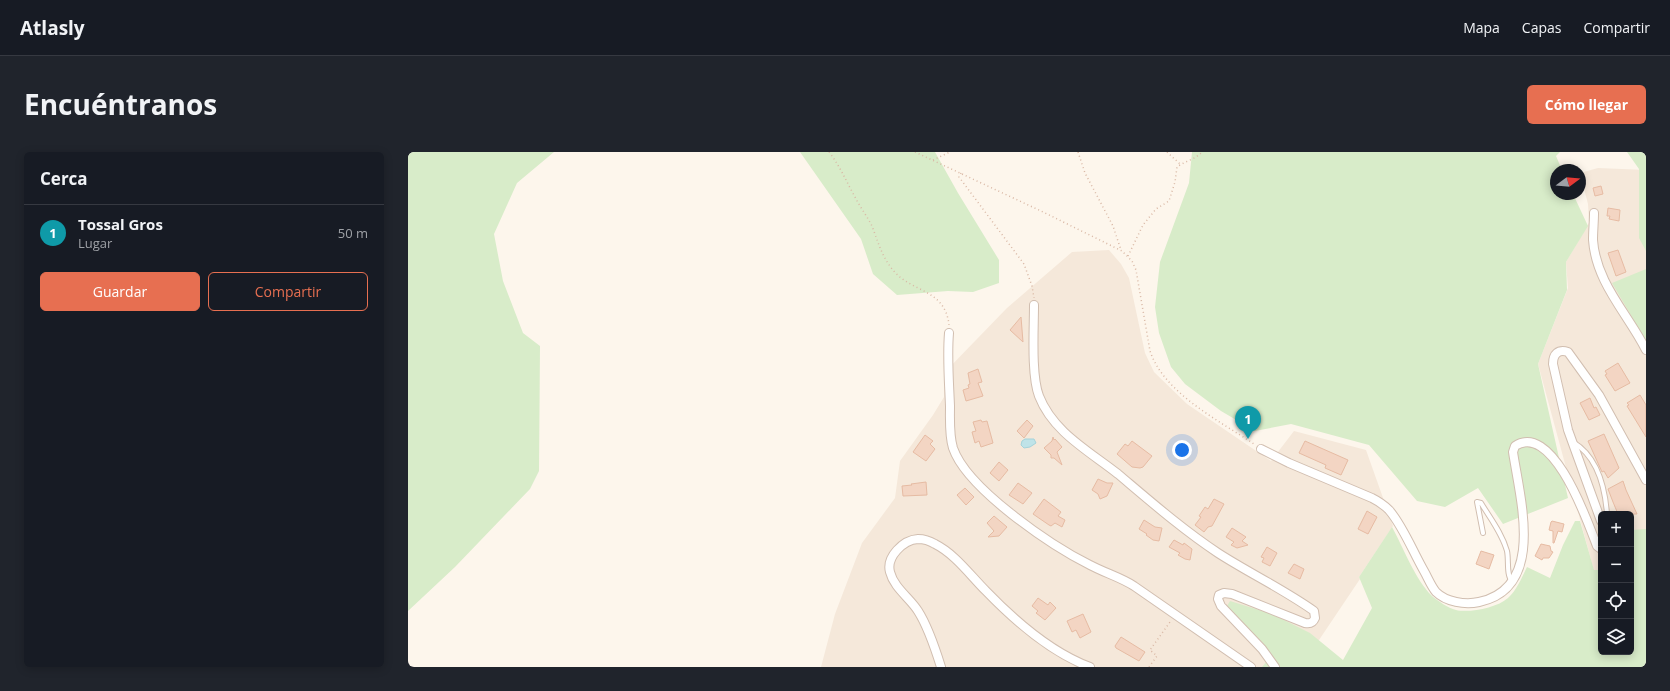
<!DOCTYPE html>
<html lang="es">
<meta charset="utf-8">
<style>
body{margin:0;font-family:"Open Sans",sans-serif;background:#20242c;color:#f1f3f6}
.controls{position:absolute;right:12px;bottom:12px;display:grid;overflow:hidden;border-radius:6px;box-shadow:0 2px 10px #0003}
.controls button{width:36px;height:36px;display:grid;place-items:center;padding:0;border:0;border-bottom:1px solid #363941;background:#171b24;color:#f1f3f6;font:20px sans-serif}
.compass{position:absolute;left:1142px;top:12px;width:36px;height:36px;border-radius:50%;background:#171b24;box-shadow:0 2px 10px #0003;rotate:74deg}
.you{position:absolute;left:774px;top:298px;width:14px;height:14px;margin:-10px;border:3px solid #fff;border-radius:50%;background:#1a73e8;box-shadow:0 0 0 6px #1a73e833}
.badge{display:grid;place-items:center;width:26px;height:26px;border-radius:50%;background:#e76f51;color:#fff;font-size:13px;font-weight:700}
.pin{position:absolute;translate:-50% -33px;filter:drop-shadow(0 1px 2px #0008)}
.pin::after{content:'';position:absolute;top:21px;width:14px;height:12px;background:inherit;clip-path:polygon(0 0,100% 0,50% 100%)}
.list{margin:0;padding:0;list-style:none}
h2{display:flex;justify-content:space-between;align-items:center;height:52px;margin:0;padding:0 16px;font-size:17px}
h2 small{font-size:13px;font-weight:400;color:#9ea1a6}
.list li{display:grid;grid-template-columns:26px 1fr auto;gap:12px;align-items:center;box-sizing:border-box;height:56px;padding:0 16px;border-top:1px solid #363941}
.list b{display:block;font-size:15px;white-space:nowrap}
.list p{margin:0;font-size:13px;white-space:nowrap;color:#9ea1a6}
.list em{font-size:13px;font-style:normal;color:#9ea1a6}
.actions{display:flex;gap:8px;padding:12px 16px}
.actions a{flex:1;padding:9px 0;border:1px solid #e76f51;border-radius:6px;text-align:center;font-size:14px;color:#e76f51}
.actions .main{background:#e76f51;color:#fff}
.icon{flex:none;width:22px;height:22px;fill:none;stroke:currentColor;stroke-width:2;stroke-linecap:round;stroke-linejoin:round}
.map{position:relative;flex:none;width:1238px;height:515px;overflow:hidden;border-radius:6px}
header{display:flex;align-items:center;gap:24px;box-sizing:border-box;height:56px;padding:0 20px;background:#171b24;border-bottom:1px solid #363941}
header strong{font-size:19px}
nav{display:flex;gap:22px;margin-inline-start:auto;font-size:14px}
.intro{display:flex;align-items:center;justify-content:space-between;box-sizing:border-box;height:96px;padding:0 24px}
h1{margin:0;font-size:28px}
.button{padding:10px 18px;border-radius:6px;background:#e76f51;color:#fff;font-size:14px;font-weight:700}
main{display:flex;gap:24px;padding:0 24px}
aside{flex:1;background:#171b24;border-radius:6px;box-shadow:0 2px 10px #0003}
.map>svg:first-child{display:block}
.residential{fill:#f5e8da}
.green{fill:#d8ecc9}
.water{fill:#bfe3e8;stroke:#a5d3da}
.building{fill:#f3d5c3;stroke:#e6bba3}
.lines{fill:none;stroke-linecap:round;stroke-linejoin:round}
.service-casing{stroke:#d1beb0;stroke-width:6}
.minor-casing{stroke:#d1beb0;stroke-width:10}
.path{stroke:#d9b8a5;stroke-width:1.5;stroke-dasharray:1 3;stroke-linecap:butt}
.service{stroke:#fff;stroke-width:4}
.minor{stroke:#fff;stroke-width:8}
</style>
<header>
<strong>Atlasly</strong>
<nav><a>Mapa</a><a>Capas</a><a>Compartir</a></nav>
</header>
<div class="intro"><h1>Encuéntranos</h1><a class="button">Cómo llegar</a></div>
<main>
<aside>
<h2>Cerca<small></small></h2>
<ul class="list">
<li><span class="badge" style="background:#0f9aa8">1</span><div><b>Tossal Gros</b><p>Lugar</p></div><em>50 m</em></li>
</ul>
<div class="actions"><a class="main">Guardar</a><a>Compartir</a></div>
</aside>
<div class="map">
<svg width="1238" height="515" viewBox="0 0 1238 515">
<rect width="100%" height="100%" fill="#fdf6ec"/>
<!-- residential -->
<path class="residential" d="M1190,16l48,2v393l-15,2v-51h-30v56l-7,1 -56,-207 30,-76 -2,-26 23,-39 -1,-19 -8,-31z
M701,98l12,14 8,14 16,75 9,19 33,32 84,57 23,-30 72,19 27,76 -34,51 1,2 -41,61 -20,27h-478l14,-53 27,-71 33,-45 5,-37 33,-46 11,-18 1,-25 62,-64 65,-56z"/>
<!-- green -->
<path class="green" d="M0,0h146l-37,31 -23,51 9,47 20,52 17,13 -1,125 -9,18 -75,78 -47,44z
M392,0h135l23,41 41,67v23l-26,9 -25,-1 -51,4 -24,-21 -12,-35z
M784,0h368l-4,4 6,14h-6v24h17l15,32 -22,36 1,28 -29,74 30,134 -65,26 -25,-36 -33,19 -28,-6 -48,-56 -78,-21 -36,7 -34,-20 -36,-27 -14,-17 -12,-34 -4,-26 5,-45 29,-79z
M1219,0h19v99l-7,-13v-69z
M1238,117v72l-34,-58z
M1167,369h5l14,49h7v82h30v-122l15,-1v138h-384l10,-12 -9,-12 -36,-37 3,-5 42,13 38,19 33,27 29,-52 -13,-31 33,-50c12,22 23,52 40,69 6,5 16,12 24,14 13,3 41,-2 52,-12 9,-8 14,-21 19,-31l23,11 13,-33z"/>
<!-- water -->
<path class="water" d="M617,287h9l2,4 -6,4 -6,1 -3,-3 1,-4z"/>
<!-- building -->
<path class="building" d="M1193,34l2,8 -8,2 -2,-8z
M1200,56l12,2 -1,11 -10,-2 1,-3h-3z
M1210,98l8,22 -10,4 -8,-23z
M613,165l2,25 -13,-12z
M1210,211l12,20 -15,8 -10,-16 2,-1 -2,-3z
M570,217l4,13 -4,1 5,13 -17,5 -3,-11 6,-2 -1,-3 2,-1 -2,-11z
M1232,243l6,10v32l-19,-31 2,-1 -2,-2z
M1182,246l4,10 2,-1 4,8 -11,5 -9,-17z
M573,268l1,2 5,-1 6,22 -12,4 -2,-6 -4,2 -3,-11 4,-1 -3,-9z
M619,268l6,6 -9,12 -7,-7z
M1196,282l15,34 -11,10 -4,-7 -2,1 -14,-31z
M517,283l8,6 -3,3 5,5 -9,12 -13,-9z
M645,285l1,3 1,-1 7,8 -5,5 5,13 -8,-7h-3v-3l-7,-7 8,-7z
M724,289l20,15 -9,11 -3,1 -8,-1 -15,-13 8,-10 3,2z
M897,289l43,19 -7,15 -16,-7 1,-3 -27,-12z
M591,310l9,8 -9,11 -9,-8z
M690,327l9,4h6l-6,13 -7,3 -2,-5 -6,-4z
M1215,329l3,9 11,24h-19l-5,-12 -5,-13z
M518,330l1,13 -24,1 -1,-10 10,-1 -1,-1z
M610,331l14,10 -9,11 -14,-9z
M557,336l9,9 -8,8 -9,-10z
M636,347l17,13 -3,4 7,4 -3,7 -7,-4 -4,3 -2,-1 -16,-11z
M806,347l10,5 -12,22 -4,1 -4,5 -9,-7 6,-8 -2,-1 6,-9 3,2z
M959,359l10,6 -9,17 -10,-5z
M586,364l13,11 -8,9 -11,1 6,-6 -7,-8z
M736,368l11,7 7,1 -3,13 -6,-1 -7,-5 1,-1 -8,-5z
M1144,369l12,3 -2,8 -4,-1 -4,12h-1v-12l-4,-1 2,-8z
M824,376l14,9 -4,4 6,4 -11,3 -6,-3 3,-3 -8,-5z
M766,388l9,5 1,-2 8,6 -2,11 -5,-1 -7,-4 2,-2 -11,-6z
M1133,392l9,2 1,5 2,1 -4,6h-6l-1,2 -7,-4z
M859,395l10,6 -7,13 -8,-4 2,-4 -3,-1z
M1073,399l13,4 -5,14 -13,-5z
M886,412l10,5 -4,10 -12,-6z
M630,446l10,7 2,-3 6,6 -11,12 -9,-7 2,-2 -6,-5z
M675,462l8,18 -11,6 -4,-8 -4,2 -5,-11z
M713,485l24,15 -6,9 -23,-13 -1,-2z"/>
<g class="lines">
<defs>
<path id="service" d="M1165,290c25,15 32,45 34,72
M1075,381l-6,-31 4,1c9,15 21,30 26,48 2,9 -1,24 5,30"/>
<path id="minor" d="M1186,61c0,9 -1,18 -1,27 3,43 35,74 53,110
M626,153c0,24 -3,70 5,91 14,36 50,55 79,78 32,27 64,55 100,79 31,20 65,36 96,58l1,7c-2,5 -5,6 -10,5l-73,-29 -8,-1 -5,2 -1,4 3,7 41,43 13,18
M541,181c-2,24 0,48 1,73 0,13 -1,29 3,42 14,41 99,98 137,117 15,8 30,12 44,21l117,81
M853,297l28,14 83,35c6,3 12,7 17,12 14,16 24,42 35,61 4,7 7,15 12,21 10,10 29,13 43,10 67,-14 41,-103 34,-150l2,-6c38,-25 73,77 82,100l4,3
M1193,369l-33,-91 -15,-66c0,-10 5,-15 15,-12l31,43 47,85
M533,515c-5,-16 -14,-42 -23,-56 -8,-13 -24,-23 -28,-39 -4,-15 13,-32 28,-33 5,0 12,2 17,5 20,10 35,31 51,47 28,29 66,62 104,76"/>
</defs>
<!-- service casing -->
<use href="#service" class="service-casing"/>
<!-- minor casing -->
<use href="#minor" class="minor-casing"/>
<!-- path -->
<path class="path" d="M421,0c11,14 17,29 26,45 5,10 12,19 17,29 6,16 10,31 21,44 18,23 52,18 56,55
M507,0l126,59 81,40 10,10 4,9 14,81c14,42 68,69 104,93
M670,0l7,21 28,53 8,24
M759,0l13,12
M525,8l17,-8
M553,21l-2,4 65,87 8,22 2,12
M720,104l15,-31 13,-16 13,-8 6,-19 2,-15c8,-6 19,-8 25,-15
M741,515l8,-11 -7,-6 20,-28"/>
<!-- service -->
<use href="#service" class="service"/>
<!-- minor -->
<use href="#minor" class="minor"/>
</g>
</svg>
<div class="controls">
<button>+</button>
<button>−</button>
<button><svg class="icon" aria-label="locate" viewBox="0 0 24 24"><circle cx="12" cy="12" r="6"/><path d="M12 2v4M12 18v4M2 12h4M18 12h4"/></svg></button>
<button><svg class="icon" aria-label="layers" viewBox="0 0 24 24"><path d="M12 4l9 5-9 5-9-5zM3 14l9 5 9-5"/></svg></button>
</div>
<svg class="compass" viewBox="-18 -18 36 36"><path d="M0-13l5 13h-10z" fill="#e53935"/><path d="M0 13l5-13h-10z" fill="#9ea1a6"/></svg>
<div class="you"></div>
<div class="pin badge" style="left:840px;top:287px;background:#0f9aa8">1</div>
</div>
</main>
